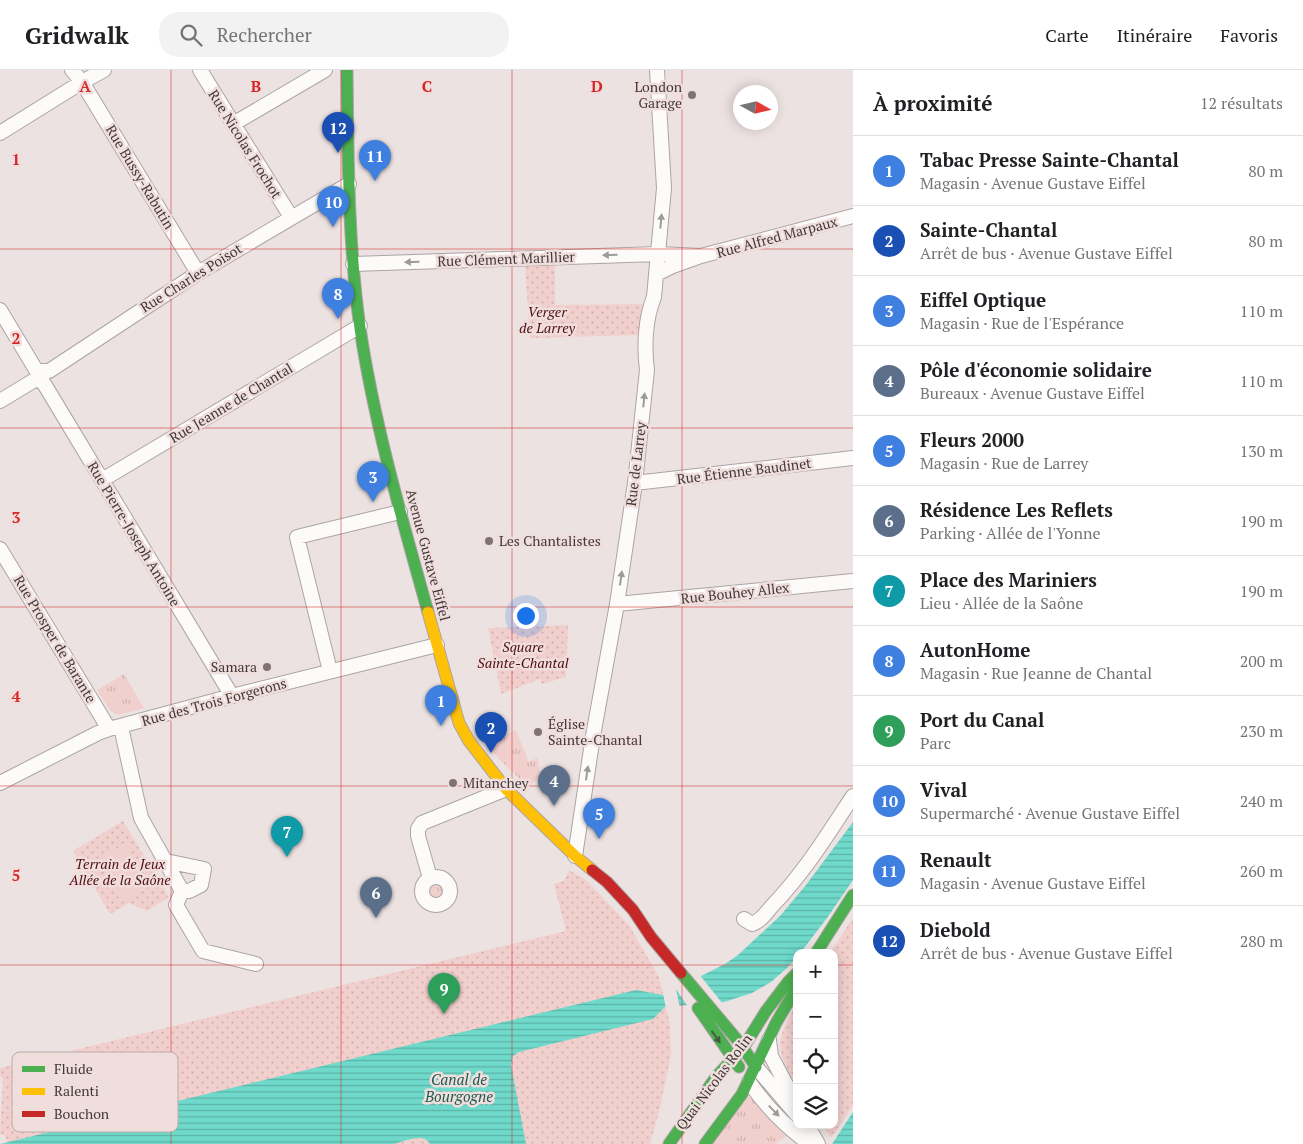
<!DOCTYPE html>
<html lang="fr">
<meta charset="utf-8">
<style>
body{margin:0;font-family:"PT Serif",serif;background:#f2f2f2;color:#202124}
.controls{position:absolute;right:15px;bottom:15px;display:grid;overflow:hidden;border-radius:10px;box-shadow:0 2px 12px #0003}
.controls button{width:45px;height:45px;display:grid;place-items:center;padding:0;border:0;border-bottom:1px solid #e0e0e0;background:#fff;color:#202124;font:25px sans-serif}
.compass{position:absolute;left:733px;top:15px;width:45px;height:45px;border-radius:50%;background:#fff;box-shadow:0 2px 12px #0003;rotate:98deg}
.you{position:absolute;left:525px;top:545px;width:18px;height:18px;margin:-12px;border:4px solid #fff;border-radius:50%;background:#1a73e8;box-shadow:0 0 0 8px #1a73e833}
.badge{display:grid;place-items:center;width:32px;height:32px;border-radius:50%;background:#0f766e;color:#fff;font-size:16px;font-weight:700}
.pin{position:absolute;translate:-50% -41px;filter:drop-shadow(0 1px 2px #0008)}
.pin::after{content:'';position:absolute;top:26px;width:18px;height:15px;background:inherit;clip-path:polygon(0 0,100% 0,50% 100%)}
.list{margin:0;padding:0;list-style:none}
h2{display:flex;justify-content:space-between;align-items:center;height:65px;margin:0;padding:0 20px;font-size:21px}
h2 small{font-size:16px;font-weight:400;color:#757577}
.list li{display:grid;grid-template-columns:32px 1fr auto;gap:15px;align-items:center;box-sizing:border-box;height:70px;padding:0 20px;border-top:1px solid #e0e0e0}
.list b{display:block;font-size:19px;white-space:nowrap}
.list p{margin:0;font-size:16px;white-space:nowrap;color:#757577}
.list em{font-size:16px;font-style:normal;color:#757577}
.icon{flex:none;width:28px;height:28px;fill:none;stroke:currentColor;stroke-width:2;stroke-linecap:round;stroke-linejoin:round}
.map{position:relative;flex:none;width:853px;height:1074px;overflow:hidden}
header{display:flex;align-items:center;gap:30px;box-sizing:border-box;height:70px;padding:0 25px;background:#fff;border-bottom:1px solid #e0e0e0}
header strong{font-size:24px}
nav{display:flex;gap:28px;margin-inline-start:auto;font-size:18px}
.search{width:350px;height:45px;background:#f2f2f2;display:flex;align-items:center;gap:12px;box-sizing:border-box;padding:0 18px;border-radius:20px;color:#757577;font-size:19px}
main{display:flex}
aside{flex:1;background:#fff}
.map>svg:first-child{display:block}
.grass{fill:url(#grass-tufts)}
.park{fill:url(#park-dots)}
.pitch{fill:#f1cfcd}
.water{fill:url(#water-rules)}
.pier{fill:#ece2e1}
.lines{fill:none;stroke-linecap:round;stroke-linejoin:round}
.street-casing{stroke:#aca4a4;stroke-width:16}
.fast-casing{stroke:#aca4a4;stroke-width:13}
.slow-casing{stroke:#aca4a4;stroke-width:13}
.jam-casing{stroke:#aca4a4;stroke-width:13}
.street{stroke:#fcfbfa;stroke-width:14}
.fast{stroke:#4caf50;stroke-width:11}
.slow{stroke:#ffc107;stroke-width:11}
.jam{stroke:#c62828;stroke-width:11}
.oneway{fill:#9e9a9a}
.oneway2{fill:#445c40}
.grid{fill:none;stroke:#d62828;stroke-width:1;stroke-opacity:0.55}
.poi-dot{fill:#7c7474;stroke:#f0dedd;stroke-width:2}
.labels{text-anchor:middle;stroke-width:5;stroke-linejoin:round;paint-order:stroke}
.poi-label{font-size:14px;fill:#403939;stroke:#f0dedd;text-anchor:start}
.street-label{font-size:14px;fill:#403939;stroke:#f0dedd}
.park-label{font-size:14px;font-style:italic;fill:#4e0d12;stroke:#f0dedd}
.water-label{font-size:15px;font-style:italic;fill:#1b5950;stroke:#f0dedd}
.key{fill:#f0dedd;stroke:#bbacac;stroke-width:1}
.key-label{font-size:14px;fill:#403939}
.grid-label{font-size:16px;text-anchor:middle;font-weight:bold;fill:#d62828;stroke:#f0dedd;stroke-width:5;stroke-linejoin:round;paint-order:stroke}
</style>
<header>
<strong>Gridwalk</strong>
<div class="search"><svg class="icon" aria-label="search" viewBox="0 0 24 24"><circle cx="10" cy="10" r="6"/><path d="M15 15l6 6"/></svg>Rechercher</div>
<nav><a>Carte</a><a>Itinéraire</a><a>Favoris</a></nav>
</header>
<main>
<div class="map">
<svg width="853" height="1074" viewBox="0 0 853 1074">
<defs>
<pattern id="grass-tufts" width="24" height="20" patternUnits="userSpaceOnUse" patternTransform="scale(1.25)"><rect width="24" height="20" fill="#f1cfcd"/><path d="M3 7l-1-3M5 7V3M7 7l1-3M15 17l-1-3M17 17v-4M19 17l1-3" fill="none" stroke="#d0b2b1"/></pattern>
<pattern id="park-dots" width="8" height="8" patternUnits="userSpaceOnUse" patternTransform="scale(1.25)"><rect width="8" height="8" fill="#f1cfcd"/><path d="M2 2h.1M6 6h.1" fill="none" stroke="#d0b2b1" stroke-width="1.8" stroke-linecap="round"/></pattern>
<pattern id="water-rules" width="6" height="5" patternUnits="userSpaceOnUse" patternTransform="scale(1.25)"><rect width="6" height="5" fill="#6fdacb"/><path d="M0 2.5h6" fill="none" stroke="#5db2a6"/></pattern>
</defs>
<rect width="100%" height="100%" fill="#ece2e1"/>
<!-- grass -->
<path class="grass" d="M124,604l20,34 -26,7 -8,-5 -13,-20z
M500,644l2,12 5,8 9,-4 13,32 8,-4 2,5v15l-11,9 -28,-27 -11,-13 -13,-25z
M427 822a9 9 0 1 1 18 0a9 9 0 1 1-18 0Z
M747,1027l9,1 31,34 1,3 -13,9h-66z"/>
<!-- park -->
<path class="park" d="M525,195h30v40l87,-1 -3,31 -109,3z
M568,555l-2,52 -24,7 -2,-5 -39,15 -13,-66z
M123,751l46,76 -22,14 -18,-8 -19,11 -37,-63z
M569,800l17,10 43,45 30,52 11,47 1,31 -12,57 -9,32h-643l-2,-9 -5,-1 3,-55 -3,-4v-7l566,-137 -12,-47 10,-3z
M853,848v188l-22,32 -9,-13h12v-172h-4z
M797,932v84c-24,-41 -21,-43 0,-84z"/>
<!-- pitch -->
<path class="pitch" d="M126,773l24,42 -26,17 -25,-43z"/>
<!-- water -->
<path class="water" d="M853,752v58l-26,38 -26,34 -4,1v4l-10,11 -16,14 -19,11 -28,9 -59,5 -12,12 -134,33 -6,4 -2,9 15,79h-96c-6,-12 -25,-3 -36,0h-394l636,-154 27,5 62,-31 13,-9 42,-39 26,-31z
M853,1042v32h-21z"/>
<!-- pier -->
<path class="pier" d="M699,904l24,30 -35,3 -12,-18 4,19 -14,1 -3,-16z"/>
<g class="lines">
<defs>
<path id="street" d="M72,0l10,12 116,191
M200,0l91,147
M233,54l92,-54
M0,63l82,-51 22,-12
M353,194l305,-10 43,2
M656,204l17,-8 28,-10 152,-40
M0,240l36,60 6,1h7l149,-98 151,-89
M0,331l33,-20 5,-1 5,2 189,314
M102,410l258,-154
M635,413l218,-25
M0,479l109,180
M617,534l236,-23
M330,601l-33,-134 103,-25
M121,657l20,91 41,73
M0,713l98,-50 11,-4 123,-33 205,-51
M575,786l18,-120 24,-132 18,-121 12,-113c-3,-23 -2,-51 7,-73l10,-109 -7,-118
M166,791l38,8 -3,16 -12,6h-7
M422 821a14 14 0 1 1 28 0a14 14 0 1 1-28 0Z
M430,808l-12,-42v-7l4,-6 84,-34
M182,821l-6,14 27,46 53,13
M744,849l8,5c9,-3 14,-11 20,-18 32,-33 56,-72 81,-110
M769,970l2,16 26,49
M756,997l41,48
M749,1012c16,23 38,46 61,62
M807,1055l11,19"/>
<path id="fast" d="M347,0c1,86 1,173 13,258 14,95 42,191 68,284
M816,883l37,-58
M681,903l58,69 17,25
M698,938l41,59
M669,1074l47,-67 27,-29 23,-37 22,-29 9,-9
M705,1074l37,-50 34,-71 21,-36"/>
<path id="slow" d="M428,542l31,111 10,18 37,48 69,67 17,14"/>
<path id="jam" d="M592,800l15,12 26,28 18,27 30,36"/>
</defs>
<!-- street casing -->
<use href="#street" class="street-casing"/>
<!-- fast casing -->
<use href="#fast" class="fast-casing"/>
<!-- slow casing -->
<use href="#slow" class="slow-casing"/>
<!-- jam casing -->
<use href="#jam" class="jam-casing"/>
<!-- street -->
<use href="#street" class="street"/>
<!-- fast -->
<use href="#fast" class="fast"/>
<!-- slow -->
<use href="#slow" class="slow"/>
<!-- jam -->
<use href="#jam" class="jam"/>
</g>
<!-- one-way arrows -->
<defs><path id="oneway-solid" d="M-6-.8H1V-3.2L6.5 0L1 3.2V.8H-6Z" transform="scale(1.25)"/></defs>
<g class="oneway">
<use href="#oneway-solid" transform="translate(661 151) rotate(-85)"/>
<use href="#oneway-solid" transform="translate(610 185) rotate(178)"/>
<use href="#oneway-solid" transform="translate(412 192) rotate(178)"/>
<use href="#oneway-solid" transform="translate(644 330) rotate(-84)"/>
<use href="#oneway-solid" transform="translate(621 508) rotate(-82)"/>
<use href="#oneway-solid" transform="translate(587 703) rotate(-82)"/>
<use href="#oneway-solid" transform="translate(774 1041) rotate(46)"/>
</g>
<use class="oneway2" href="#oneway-solid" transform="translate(716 967) rotate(55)"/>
<!-- grid -->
<path class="grid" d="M171,0v1074M341,0v1074M512,0v1074M682,0v1074M0,179h853M0,358h853M0,537h853M0,716h853M0,895h797M834,895h19"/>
<!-- markers -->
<g class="poi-dot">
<circle cx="692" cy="25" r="5"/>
<circle cx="489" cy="471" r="5"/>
<circle cx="267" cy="597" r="5"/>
<circle cx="538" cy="662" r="5"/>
<circle cx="453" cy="713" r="5"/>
</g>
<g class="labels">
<!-- poi labels -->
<g class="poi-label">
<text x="682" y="22" text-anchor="end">London<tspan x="682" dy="16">Garage</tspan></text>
<text x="499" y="476">Les Chantalistes</text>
<text x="257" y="602" text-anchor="end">Samara</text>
<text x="548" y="659">Église<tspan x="548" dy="16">Sainte-Chantal</tspan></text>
<text x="463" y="718">Mitanchey</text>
</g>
<!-- street labels -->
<g class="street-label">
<text transform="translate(245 74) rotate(58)" y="5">Rue Nicolas Frochot</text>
<text transform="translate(140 107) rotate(59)" y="5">Rue Bussy-Rabutin</text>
<text transform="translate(777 167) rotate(-15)" y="5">Rue Alfred Marpaux</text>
<text transform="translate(506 189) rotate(-2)" y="5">Rue Clément Marillier</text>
<text transform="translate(191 208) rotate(-32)" y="5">Rue Charles Poisot</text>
<text transform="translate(231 333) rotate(-31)" y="5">Rue Jeanne de Chantal</text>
<text transform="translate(636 394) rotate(-83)" y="5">Rue de Larrey</text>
<text transform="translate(744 401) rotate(-7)" y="5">Rue Étienne Baudinet</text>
<text transform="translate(134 464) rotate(59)" y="5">Rue Pierre-Joseph Antoine</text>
<text transform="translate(428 485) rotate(75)" y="5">Avenue Gustave Eiffel</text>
<text transform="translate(735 523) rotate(-6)" y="5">Rue Bouhey Allex</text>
<text transform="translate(55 569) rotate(59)" y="5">Rue Prosper de Barante</text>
<text transform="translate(214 632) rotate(-15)" y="5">Rue des Trois Forgerons</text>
<text transform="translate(714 1012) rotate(-53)" y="5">Quai Nicolas Rolin</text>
</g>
<!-- park labels -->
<g class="park-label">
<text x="547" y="247">Verger<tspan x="547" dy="16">de Larrey</tspan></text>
<text x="523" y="582">Square<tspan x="523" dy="16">Sainte-Chantal</tspan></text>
<text x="120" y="799">Terrain de Jeux<tspan x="120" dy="16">Allée de la Saône</tspan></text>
</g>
<!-- water labels -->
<g class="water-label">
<text x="459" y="1015">Canal de<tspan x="459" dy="17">Bourgogne</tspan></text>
</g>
</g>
<!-- legend -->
<rect x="12" y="982" width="166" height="80" rx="8" class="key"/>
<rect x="22" y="996" width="23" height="6" fill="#4caf50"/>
<rect x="22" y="1018" width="23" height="7" fill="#ffc107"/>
<rect x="22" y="1041" width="23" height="6" fill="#c62828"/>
<g class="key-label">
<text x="54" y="1004">Fluide</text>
<text x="54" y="1026">Ralenti</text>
<text x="54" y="1049">Bouchon</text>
</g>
<g class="grid-label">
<text x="85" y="22">A</text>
<text x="256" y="22">B</text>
<text x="427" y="22">C</text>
<text x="597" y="22">D</text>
<text x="16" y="95">1</text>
<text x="16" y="274">2</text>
<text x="16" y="453">3</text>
<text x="16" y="632">4</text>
<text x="16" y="811">5</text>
</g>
</svg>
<div class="controls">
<button>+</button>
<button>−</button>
<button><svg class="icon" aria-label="locate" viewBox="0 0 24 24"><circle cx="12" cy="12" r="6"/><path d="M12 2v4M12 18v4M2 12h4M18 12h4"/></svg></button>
<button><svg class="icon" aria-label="layers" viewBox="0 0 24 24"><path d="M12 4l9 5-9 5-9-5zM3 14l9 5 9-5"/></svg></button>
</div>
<svg class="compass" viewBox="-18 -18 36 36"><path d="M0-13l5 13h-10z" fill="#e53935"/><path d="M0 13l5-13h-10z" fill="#757577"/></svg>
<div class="you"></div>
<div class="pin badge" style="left:441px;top:656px;background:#3f7fe0">1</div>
<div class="pin badge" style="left:491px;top:683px;background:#1a4fb4">2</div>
<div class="pin badge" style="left:373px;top:432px;background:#3f7fe0">3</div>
<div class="pin badge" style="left:554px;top:736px;background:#5c6f8a">4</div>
<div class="pin badge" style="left:599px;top:769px;background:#3f7fe0">5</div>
<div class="pin badge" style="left:376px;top:848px;background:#5c6f8a">6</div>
<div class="pin badge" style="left:287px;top:787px;background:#0f9aa8">7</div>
<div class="pin badge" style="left:338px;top:249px;background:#3f7fe0">8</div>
<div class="pin badge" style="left:444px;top:944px;background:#2e9e5b">9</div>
<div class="pin badge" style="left:333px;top:157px;background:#3f7fe0">10</div>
<div class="pin badge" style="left:375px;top:111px;background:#3f7fe0">11</div>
<div class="pin badge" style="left:338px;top:83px;background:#1a4fb4">12</div>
</div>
<aside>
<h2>À proximité<small>12 résultats</small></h2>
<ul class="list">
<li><span class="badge" style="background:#3f7fe0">1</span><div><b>Tabac Presse Sainte-Chantal</b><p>Magasin · Avenue Gustave Eiffel</p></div><em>80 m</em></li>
<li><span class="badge" style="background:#1a4fb4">2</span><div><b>Sainte-Chantal</b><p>Arrêt de bus · Avenue Gustave Eiffel</p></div><em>80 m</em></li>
<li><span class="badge" style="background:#3f7fe0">3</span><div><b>Eiffel Optique</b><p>Magasin · Rue de l'Espérance</p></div><em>110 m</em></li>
<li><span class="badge" style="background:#5c6f8a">4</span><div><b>Pôle d'économie solidaire</b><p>Bureaux · Avenue Gustave Eiffel</p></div><em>110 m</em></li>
<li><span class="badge" style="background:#3f7fe0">5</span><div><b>Fleurs 2000</b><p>Magasin · Rue de Larrey</p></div><em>130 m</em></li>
<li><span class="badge" style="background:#5c6f8a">6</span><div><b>Résidence Les Reflets</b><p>Parking · Allée de l'Yonne</p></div><em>190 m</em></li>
<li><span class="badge" style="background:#0f9aa8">7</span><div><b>Place des Mariniers</b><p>Lieu · Allée de la Saône</p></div><em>190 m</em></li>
<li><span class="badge" style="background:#3f7fe0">8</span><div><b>AutonHome</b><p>Magasin · Rue Jeanne de Chantal</p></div><em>200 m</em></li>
<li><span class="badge" style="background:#2e9e5b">9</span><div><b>Port du Canal</b><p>Parc</p></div><em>230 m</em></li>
<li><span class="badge" style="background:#3f7fe0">10</span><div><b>Vival</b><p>Supermarché · Avenue Gustave Eiffel</p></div><em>240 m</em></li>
<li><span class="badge" style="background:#3f7fe0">11</span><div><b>Renault</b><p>Magasin · Avenue Gustave Eiffel</p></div><em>260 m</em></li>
<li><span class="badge" style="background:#1a4fb4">12</span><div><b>Diebold</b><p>Arrêt de bus · Avenue Gustave Eiffel</p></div><em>280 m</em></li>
</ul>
</aside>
</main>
